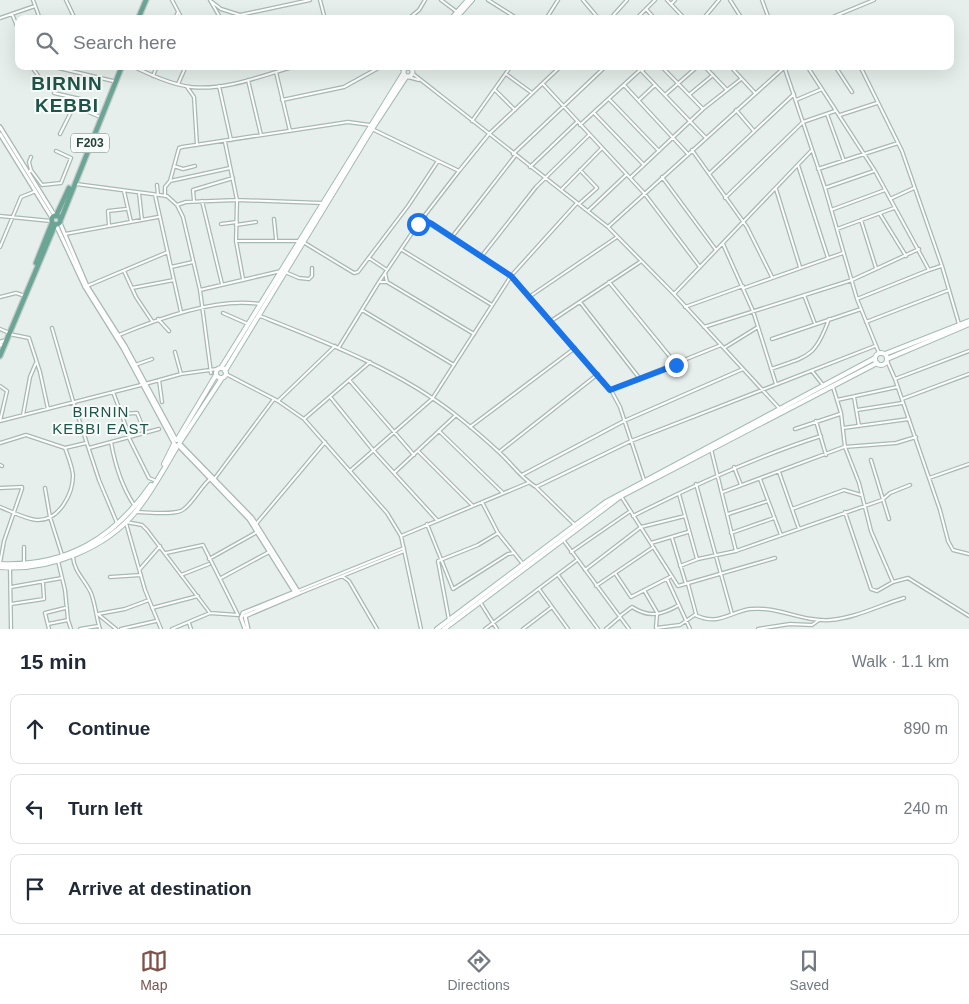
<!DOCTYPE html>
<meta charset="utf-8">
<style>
body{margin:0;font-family:Arial,sans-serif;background:#f2f2f3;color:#1f2937}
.stop{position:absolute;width:15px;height:15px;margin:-11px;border:4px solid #1a73e8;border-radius:50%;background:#fff}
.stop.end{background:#1a73e8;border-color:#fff;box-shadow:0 1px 5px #0008}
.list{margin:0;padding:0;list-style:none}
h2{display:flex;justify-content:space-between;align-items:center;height:65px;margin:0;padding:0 20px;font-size:21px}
h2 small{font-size:16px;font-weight:400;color:#747a83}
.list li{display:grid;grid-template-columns:32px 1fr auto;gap:15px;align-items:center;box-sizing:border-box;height:70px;margin:0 10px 10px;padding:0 10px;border:1px solid #e0e1e3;border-radius:10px}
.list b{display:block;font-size:19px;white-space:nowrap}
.list em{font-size:16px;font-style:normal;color:#747a83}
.icon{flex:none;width:28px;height:28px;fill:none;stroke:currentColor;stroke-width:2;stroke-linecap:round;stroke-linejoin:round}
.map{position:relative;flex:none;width:969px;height:629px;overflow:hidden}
.search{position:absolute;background:#fff;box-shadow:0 5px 20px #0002;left:15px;right:15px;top:15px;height:55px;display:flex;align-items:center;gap:12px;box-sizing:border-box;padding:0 18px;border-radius:10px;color:#747a83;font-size:19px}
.sheet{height:305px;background:#fff}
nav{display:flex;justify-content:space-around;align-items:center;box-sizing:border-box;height:70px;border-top:1px solid #e0e1e3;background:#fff;font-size:14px;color:#747a83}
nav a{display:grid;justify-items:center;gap:2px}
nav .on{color:#7f5249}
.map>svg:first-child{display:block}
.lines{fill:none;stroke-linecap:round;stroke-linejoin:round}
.minor-casing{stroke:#a8b8b2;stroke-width:4.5}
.tertiary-casing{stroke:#a8b8b2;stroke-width:5.5}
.secondary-casing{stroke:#a4bbb3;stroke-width:6}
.primary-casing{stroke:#c2cac8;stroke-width:7}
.minor{stroke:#fff;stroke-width:2}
.tertiary{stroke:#fff;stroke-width:3}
.secondary{stroke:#fff;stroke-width:4}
.primary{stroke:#6aa596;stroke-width:4.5}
.route{stroke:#1a73e8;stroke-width:6}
.labels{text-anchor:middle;stroke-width:4;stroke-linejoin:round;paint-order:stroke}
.shield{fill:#f7fbf9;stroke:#637a73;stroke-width:1}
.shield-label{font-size:12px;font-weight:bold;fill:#24423a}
.neighbourhood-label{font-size:15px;letter-spacing:1px;fill:#1f5548;stroke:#f7fbf9}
.district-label{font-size:19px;font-weight:bold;letter-spacing:1px;fill:#1f5548;stroke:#f7fbf9}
</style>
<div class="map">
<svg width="969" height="629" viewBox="0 0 969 629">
<rect width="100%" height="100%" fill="#e6efeb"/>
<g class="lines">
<defs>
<path id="minor" d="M33,0l7,19
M66,0l9,19
M172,0l10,19
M210,0l11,19
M320,0l5,19
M441,0l16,12
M488,0l30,19
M583,0l16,19
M667,0l18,19
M730,0l12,19
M762,0l7,19
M212,2l9,7 19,6 70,-15
M671,4l4,-4
M646,9l9,10
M12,14l7,17
M0,18l35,-12
M175,19l3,-7
M408,19l11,-9 6,-10
M546,19l12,-19
M610,19l17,-19
M636,19l19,-19
M703,19l16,-19
M828,19l46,-19
M31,66l9,12
M50,66l63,15
M132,66c19,9 38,18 59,21 35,4 72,-12 105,-21
M397,66l7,4
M637,66l69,72
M661,66l42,43
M704,66l23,24
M730,66l25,27
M784,66l41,122 32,111 22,54
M807,66l68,105 54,99 -72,29
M835,66l17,26
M860,66l42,85 40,115 17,58
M642,71l5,-5
M276,72l14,59
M412,73l196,154 66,67 106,115
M506,74l26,19
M153,76l4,-10
M408,77l11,3
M248,80l13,55
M178,84l8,-18
M543,84l101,109 56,74
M624,85l64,69
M219,86l12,54
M187,87l7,10 3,48
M495,90l20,20
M54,93l35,8 -1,10
M690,94l23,-19
M665,95l33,-29
M609,99l50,52
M282,100l62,-13 38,-21
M639,100l16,-15
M796,100l26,-11
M736,110l18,21
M594,113l50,52
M827,114l17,47
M840,115l37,-12
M472,121l39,-55
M580,125l60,-55
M372,129l87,42
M60,134l14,-28 24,10
M225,142l12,58 -1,41 7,38
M692,150l55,77 25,50
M513,154l93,-88
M31,157l-2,5 2,8
M798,165l30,93
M174,166l9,3 12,-3
M530,167l47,-45
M818,169l80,-26
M29,172l2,-2 11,15 19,-2 10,-25 -15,-7
M709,174l85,-80
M662,177l54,73
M630,178l73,-69 38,-30
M170,181l9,-33 3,-1 166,-25 22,3
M76,184l91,12 10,9 6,12 17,73 11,83
M157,185l1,10
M825,188l49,-17
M562,189l40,-41
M776,189l24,78
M124,191l7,31
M139,193l3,27
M155,195l26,117
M165,196v-9l5,-6 60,-13
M725,198l78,-76 32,-11
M890,199l24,-11
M194,201l-1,-11 40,-12
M202,201l20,83
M579,204l18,-16 -17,-18
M177,205l9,-3 51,-2 85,3
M831,210l54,-20
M588,211l38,-36
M880,214l26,42
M0,216l51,5
M274,219l2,20
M422,219l89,57
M861,220l15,48
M221,224l16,-2
M236,225l20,-3
M109,226l-1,-15 18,-2
M608,227l178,-161
M837,229l57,-21
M65,234l93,-17
M452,237l63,-81
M236,241h62
M303,242l51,31 4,-1 50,-66 30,-45
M723,244l30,67 23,73
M0,247l21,-50 15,-6
M402,250l90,55
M481,257l55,-70 53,-52
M369,258l18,12
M171,267l22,-5
M929,270l12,-4
M124,271l12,26 16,24
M285,272l14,6 10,1 3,-3v-8
M385,273l2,9
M511,277l101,115 8,15 24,73
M379,282h8l87,52
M609,282l67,82
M87,286l81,-34
M132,288l42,-8
M744,288l99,-35
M200,290l81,-19
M674,294l138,-144
M804,295l11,29
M0,297l16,-4 6,2
M529,297l88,-60
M580,302l60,77
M685,307l58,-21
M362,310l92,55
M223,313l25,11
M260,316c68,27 139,54 197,100 14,11 29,24 43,37 12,11 22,26 36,34l39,38
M158,319l11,12
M551,321l89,-59
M866,322l83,-32
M704,327l148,-47 67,-31
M52,328l21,73 26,79 18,43
M0,329l7,3
M9,334l20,4 11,34 8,37
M119,335c38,-16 98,-38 140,-31
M772,339l89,-30
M339,347l40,-65 39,-58 41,-53 30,-37 72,-68
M724,348l34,-21
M969,351l-74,28 45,131 8,31 5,9 16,4
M175,352l6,22
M887,361l8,18
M135,365l17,-6
M771,369c37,-13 44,-11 58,-50
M812,371l11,14
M226,374l52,27 26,18 83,94 14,23 20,93
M159,380l3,22
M350,381l64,74
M145,384l36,-10 36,-5
M0,386l7,5 -7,30
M833,387l8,26 4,34 14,36 12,48 22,51
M610,390l111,-45
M113,392l17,45
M854,397l5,29
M331,398l42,52 64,70
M902,399l67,-25
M837,400l60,-13
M278,401l57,-55
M857,410l45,-7
M120,414l17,-1 8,19
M23,415l7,-38 6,-14
M304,419l66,-57
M0,421l141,-36
M816,421l10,34
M470,427l105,-79
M843,428l66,-9
M795,429l45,-15
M439,431l63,61
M129,438l20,40 5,2
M111,442c4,23 10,43 23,63
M0,443l26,-8 39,13 21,-5
M89,448l70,-19
M711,449l25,102
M418,451l54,54
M499,452l99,-78
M871,460l18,59
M0,465l2,1
M734,467l7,18
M351,470l81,-71 79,-123 66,-73
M395,472l60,-56
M779,472l20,57
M522,475l102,-54 119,-52
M215,478l59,-79
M929,478l40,-14
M760,479l21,56
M696,484l36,130
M536,487l95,-46 244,-95
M0,488l22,-1v2l-18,52 -4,22
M45,488l5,29 12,38
M723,492l121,-45 52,-4 20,-6
M679,494l18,65
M621,496l57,90 97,-28
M482,502l16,31 25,31
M0,507c11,4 25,12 37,13 22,1 36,-26 36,-45 -1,-9 -5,-19 -8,-27
M792,509l52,-19 17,5
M135,512c12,0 42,4 49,-3 10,-8 16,-21 26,-30
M845,512l26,77 6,2 16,-9 15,-4 61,38
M728,514l40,-13
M633,516c61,-31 122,-59 188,-80
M126,522l16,3 5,5 63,83
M126,523l19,67 16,39
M256,524l69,-82
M427,524l26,65 55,-35 6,-1
M731,533l43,-15
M401,536l127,-53
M672,538l14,46
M564,541l65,88
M651,543l37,-11
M24,547v16
M571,552l58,-40
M166,553l37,-8 35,70
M73,557c1,15 13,24 18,36 5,13 5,24 9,36
M209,559l48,-27
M58,561l7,29 3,30 3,9
M680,566l18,-7 38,-8 146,-51 8,-7 20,-8
M10,568l1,61
M140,569l20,-23
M585,570l56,-43 44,-11
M615,573l16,24 39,-20
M181,575l28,-11
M558,575l40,54
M342,576l7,5 28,48
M110,577l31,-2
M221,578l48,-26
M667,579l23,50
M596,586l56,-38
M11,587l51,-9
M539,589l29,40
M644,590l14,24
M298,591l106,-43
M300,593l104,-42
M480,602l17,27
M11,604l33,-5 -1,-16
M152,608l46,-12
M98,614l27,-5 24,-9
M99,615l17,14
M695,615c24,11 32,-2 55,-6 28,-3 52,13 80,11 26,-2 50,-15 74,-22
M620,616l12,-9c17,11 30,8 47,-2
M449,620l-11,-59 40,-16 20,-12
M189,623l2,6
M48,624l20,-4
M656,627l1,-12
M656,628l24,-3 16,-11 -8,-30
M49,629l-4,-16 20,-5
M80,629l18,-3
M121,629l35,-8
M172,629l38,-16 28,2
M485,629l92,-69
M523,629l29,-22
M606,629l14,-12
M758,629l32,-5 22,1 7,-5"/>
<path id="tertiary" d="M0,127l55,89
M0,134l52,84
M60,223l27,63 38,60 51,94
M56,225l29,62 38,61 51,95
M0,342l4,-1
M0,345h2
M180,444l72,74 47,75 -54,23 3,13
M178,445l71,74 47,75
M245,629l-4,-11 2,-5 52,-21"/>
<path id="secondary" d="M451,19l17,-19
M455,19l17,-19
M403.5 72a4.5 4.5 0 1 1 9 0a4.5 4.5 0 1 1-9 0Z
M875 359a6 6 0 1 1 12 0a6 6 0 1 1-12 0Z
M885,354l84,-33
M887,359l82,-35
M216 373a5 5 0 1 1 10 0a5 5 0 1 1-10 0Z
M221,368l182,-294
M225,371l147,-242 34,-52
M177,440l39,-65
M180,442l42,-64
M164,464l10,-20
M0,564c67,3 114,-26 151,-79
M0,567c48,4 106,-18 137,-57 16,-20 28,-43 41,-65
M437,629l169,-127 269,-144
M444,629l177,-133 256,-133"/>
<path id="primary" d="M138,19l8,-19
M51.5 220a4.5 4.5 0 1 1 9 0a4.5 4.5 0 1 1-9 0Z
M56,216l13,-28
M61,219l61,-153
M36,263l16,-40
M0,356l55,-131"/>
</defs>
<!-- minor casing -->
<use href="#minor" class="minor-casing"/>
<!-- tertiary casing -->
<use href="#tertiary" class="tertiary-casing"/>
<!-- secondary casing -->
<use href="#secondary" class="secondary-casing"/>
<!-- primary casing -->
<use href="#primary" class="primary-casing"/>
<!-- minor -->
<use href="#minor" class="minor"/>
<!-- tertiary -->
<use href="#tertiary" class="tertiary"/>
<!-- secondary -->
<use href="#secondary" class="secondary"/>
<!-- primary -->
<use href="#primary" class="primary"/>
</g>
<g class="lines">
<!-- route -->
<path class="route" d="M418,224l4,-5 10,5 79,52 99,114 66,-25"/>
</g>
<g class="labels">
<!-- shield labels -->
<rect class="shield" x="71" y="133.5" width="38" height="19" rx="4"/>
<g class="shield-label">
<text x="90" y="147">F203</text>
</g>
<!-- neighbourhood labels -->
<g class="neighbourhood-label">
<text x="101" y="417">BIRNIN<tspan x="101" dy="17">KEBBI EAST</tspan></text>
</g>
<!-- district labels -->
<g class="district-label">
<text x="67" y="90">BIRNIN<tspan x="67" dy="22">KEBBI</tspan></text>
</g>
</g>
</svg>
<div class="stop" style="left:418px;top:224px"></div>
<div class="stop end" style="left:676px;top:365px"></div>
<div class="search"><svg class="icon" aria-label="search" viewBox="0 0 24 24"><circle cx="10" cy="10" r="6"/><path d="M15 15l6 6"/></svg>Search here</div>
</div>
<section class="sheet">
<h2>15 min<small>Walk · 1.1 km</small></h2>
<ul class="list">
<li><svg class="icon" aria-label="ahead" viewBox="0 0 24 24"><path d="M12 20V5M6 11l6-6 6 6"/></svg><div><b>Continue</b></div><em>890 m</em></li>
<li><svg class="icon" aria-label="left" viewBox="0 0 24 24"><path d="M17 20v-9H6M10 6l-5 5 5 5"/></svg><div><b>Turn left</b></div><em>240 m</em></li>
<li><svg class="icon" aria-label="arrive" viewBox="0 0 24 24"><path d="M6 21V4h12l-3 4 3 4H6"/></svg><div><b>Arrive at destination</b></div></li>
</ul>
</section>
<nav>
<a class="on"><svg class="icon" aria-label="map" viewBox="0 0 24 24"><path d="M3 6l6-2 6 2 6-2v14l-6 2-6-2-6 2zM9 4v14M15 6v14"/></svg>Map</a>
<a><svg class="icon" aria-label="directions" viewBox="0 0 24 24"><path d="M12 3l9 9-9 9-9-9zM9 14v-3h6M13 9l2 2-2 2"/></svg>Directions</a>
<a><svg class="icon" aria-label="saved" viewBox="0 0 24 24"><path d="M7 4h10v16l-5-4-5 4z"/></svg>Saved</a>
</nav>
